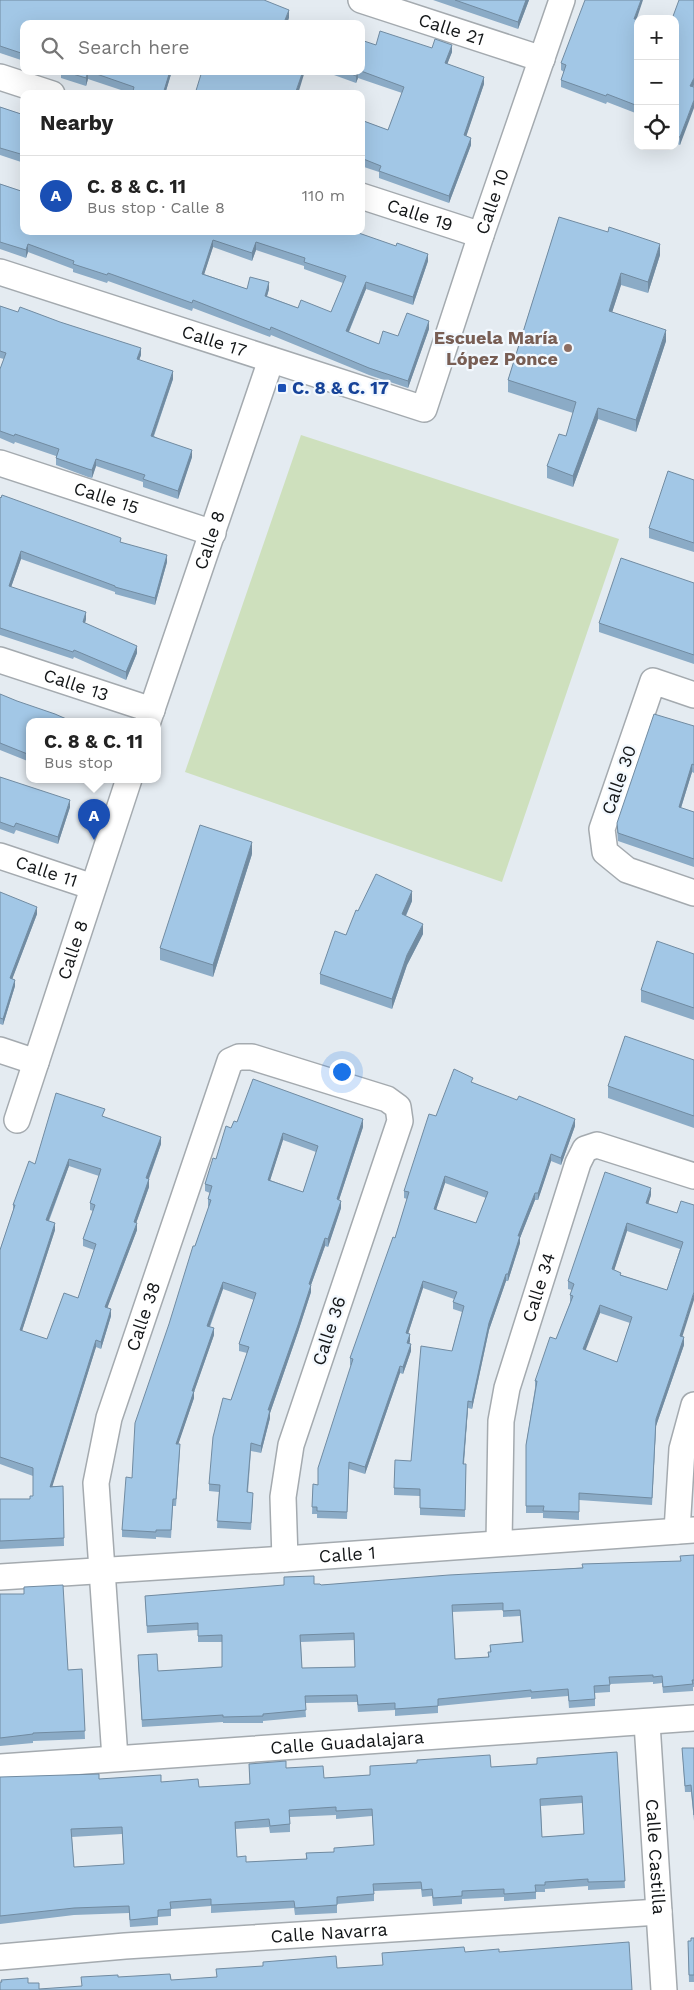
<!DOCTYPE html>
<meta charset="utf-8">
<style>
body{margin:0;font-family:"Work Sans",sans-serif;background:#f2f2f2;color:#222}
.controls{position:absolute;right:15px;top:15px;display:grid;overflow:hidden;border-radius:10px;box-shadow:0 5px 20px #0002}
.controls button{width:45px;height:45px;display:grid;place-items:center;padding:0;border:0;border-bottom:1px solid #e0e0e0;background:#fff;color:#222;font:25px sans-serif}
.you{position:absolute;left:341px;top:1071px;width:18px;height:18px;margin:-12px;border:4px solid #fff;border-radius:50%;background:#1a73e8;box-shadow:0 0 0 8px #1a73e833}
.badge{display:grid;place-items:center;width:32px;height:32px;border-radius:50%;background:#30797d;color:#fff;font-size:16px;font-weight:700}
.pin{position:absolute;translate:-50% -41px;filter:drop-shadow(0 1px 2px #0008)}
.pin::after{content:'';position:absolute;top:26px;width:18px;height:15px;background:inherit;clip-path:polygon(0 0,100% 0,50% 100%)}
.popup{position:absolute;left:26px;top:718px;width:135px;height:65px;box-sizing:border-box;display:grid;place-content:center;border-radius:10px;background:#fff;filter:drop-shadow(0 1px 4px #0005);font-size:16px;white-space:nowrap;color:#767676}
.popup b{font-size:19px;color:#222}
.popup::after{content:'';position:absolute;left:50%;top:100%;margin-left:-10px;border:10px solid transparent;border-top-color:#fff}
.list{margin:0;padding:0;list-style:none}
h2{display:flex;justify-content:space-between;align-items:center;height:65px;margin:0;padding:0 20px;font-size:21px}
h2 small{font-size:16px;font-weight:400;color:#767676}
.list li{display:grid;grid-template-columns:32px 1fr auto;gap:15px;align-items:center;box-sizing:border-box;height:80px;padding:0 20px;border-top:1px solid #e0e0e0}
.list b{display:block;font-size:19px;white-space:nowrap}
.list p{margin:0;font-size:16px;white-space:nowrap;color:#767676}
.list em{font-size:16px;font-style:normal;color:#767676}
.icon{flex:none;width:28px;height:28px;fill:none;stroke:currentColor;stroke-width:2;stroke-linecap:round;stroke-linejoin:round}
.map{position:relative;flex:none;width:694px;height:1990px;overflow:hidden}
.search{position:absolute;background:#fff;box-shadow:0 5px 20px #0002;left:20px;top:20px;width:345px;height:55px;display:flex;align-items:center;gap:12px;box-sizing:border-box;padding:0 18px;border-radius:10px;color:#767676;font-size:19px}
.panel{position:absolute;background:#fff;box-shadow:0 5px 20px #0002;left:20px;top:90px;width:345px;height:145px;border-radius:10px}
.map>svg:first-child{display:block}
.green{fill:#cee0bd}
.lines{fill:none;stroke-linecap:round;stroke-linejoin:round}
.minor-casing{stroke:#a4aaaf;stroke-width:28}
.minor{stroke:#fff;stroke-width:25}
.wall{fill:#8babc6;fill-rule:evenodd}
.shaded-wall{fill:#718ba1}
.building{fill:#a2c7e6;stroke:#718ba1;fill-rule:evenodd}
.education-dot{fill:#8d6e63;stroke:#f2f8fe;stroke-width:2}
.transit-dot{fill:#1a4fb4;stroke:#f2f8fe;stroke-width:2}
.labels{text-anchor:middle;stroke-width:4.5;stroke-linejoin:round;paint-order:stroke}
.street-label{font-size:18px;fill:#131618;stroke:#f2f8fe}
.education-label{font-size:18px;font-weight:bold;fill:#785e54;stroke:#f2f8fe;text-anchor:end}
.transit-label{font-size:18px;font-weight:bold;fill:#164399;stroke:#f2f8fe;text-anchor:start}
</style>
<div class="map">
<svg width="694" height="1990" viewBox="0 0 694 1990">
<rect width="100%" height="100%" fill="#e4ebf1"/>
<!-- green -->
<path class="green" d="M301,435l318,104 -117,343 -317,-110z"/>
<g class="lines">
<defs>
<g id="minor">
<path id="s1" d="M361,0l181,59"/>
<path d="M0,77l52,17"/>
<path id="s2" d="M361,196l120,39"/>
<path id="s3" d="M0,272l424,137 57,-174 81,-235"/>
<path id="s4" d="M0,463l213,70"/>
<path id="s5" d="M0,660l152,50"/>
<path d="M694,695l-41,-14 -51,148 3,23 22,18 67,23"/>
<path id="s6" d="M148,721l123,-361"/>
<path id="s7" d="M0,856l93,31"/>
<path d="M0,1050l36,12"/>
<path id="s8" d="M17,1120l112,-341"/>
<path d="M677,1531l5,-82 12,-44"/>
<path id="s9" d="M499,1543l2,-122 6,-33 71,-225 7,-14 12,-4 97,31"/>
<path id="s10" d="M0,1577l285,-18 409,-29"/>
<path id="s11" d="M647,1723l17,267"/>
<path id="s12" d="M115,1758l-19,-275 13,-65 121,-357 9,-4h13l135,42 11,8 2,14 -109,324 -8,52 2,62"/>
<path id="s13" d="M0,1767l694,-49"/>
<path id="s14" d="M0,1957l125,-11 534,-34"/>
</g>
</defs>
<!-- minor casing -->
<use href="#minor" class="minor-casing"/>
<!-- minor -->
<use href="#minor" class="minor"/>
</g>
<!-- wall -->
<path class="wall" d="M0,0l289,18 -265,6v37l-24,-8z
M433,0h96l-11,29z
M694,0v85l-14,60 -5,-2v-124z
M636,21v2l2,1v90l-31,-12 -1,2 -45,-17v-7l3,-8 -3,-2v-7z
M376,45l56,3 20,4 -5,12 37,20 -18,52 5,9 -22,58 -70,-25v-6l-18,-6v-46l27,10 14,-37 -44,-15 -2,5 -33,-12h38z
M52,71h120l-7,23h-32l-45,-15 -2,7 -25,-8v-3z
M0,107l24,8v48l-24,-8z
M0,184l21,7 332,40 75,30 -15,44 -47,-16 -17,43 30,12 19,-8 31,-7 -21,59 -39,-13 -98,-40 -1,2 -77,-29 -1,3 -84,-30 -1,2 -34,-11v-3l-45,-17 -2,6 -26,-9zM213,247l39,14 4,-11 48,16v3l39,14 -12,29 -33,-4 -31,-12 2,-7h-22l-43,-15z
M559,217l101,38 -12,38 -27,-8 -9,27 54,29 -30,91 -38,-13 -25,68 -26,-9v-12l19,-30 7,-23 -65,-21v-12z
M0,306l141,49 -2,5 34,19 -19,57 38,21 -14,42 -35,-12v-5l-47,-16 -4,12 -4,-1 -32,-12v-9l-41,-14 -1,2 -14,-6v-69l4,-10 -4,-1z
M694,480v72l-45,-14v-10z
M0,497l121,46 46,19 -12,43 -40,-11v-2l-94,-33 -10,28 75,32 -1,4 52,30 -11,27 -52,-23 -1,2 -73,-24z
M694,583v81l-95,-32v-9z
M0,694l30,27v41l-30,-12z
M694,726v47l-2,-1 -11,36 13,4v55l-76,-26 -1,-11v-7z
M0,777l70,30 -12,37 -42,-14 -2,4 -14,-5z
M252,854l-39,123 -53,-17v-12z
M0,892l37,22 -25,65 3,7 -12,39 -3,-1z
M412,901l-6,15 17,18 -16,31 -15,44 -72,-25v-10l26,-39 12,-24z
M694,954v66l-53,-18v-12z
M694,1060v68l-86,-30v-12z
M473,1083l102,43 -14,39 -10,-4 -13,39h-3l-15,38v5l-12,38h-2l-17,49 -17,79 -4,-1 -4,56h2l-1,53 -45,-2v-19l-26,-1v-7l17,-27 41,-110 10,-39 -9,-3v-7l1,-3 -31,-11 -15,46 2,7 -1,3 2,7 -8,23 -3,-1 -35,101 -16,-5 -2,50 -30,-1v-4h-5l1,-30 5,1 33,-119 -1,-1v-7l45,-120 12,-39 -3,-1v-7l32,-75zM445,1183l41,15 -10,25 -40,-13z
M105,1117l56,27 -12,35v8l-13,36 1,7 -30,78 4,8 -10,33 -5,-2 -44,139h11l1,60 -64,3v-50h30l3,-3v-20l-33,-12v-214l13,-39v-6l22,-41zM69,1166l30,10 -9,27v7l3,1 -10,28v7l11,4 -16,48 -31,41 -25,-8 33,-101 -6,-9z
M237,1122l126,5 -24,73 2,8 -13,39 -3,-1 -14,39v7l-13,40 -28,81v5l-9,35 -10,-2 -3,41 5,8 -2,30 -34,-2 2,-36 -10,-1v-7l22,-84 16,-47 -8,-2v-7l15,-44 -31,-11 -13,38 4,8 -20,57v6l-16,46 2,8 -4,54h-3l-2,32 -15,-1v2l-34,-2v-7l10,-52 63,-232 14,-39 -1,-1v-7l2,-6 -5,-2v-7l11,-25 15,-31zM283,1140l33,12 -13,40 -33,-12z
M651,1195l-3,9 29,9 17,-8 -12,132 2,8 -28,81 -4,79 -73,-5v20l-36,-2v-5h-17v-68l9,-57v-7l21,-42 14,-36v-8l2,-5 -4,-1v-8zM627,1231l53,18 -13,41 -46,-15 -7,-5zM600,1313l30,10 -13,39 -32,-12z
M694,1555v132h-1v4l-30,2 -1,-10 -9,1v-2l-43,2v8l-15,1v13l-26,2 -1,-12 -37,3v-2l-93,9v7l-43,3v-6l-37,2 -1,-10 -52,1 1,14 -43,4v2h-40v-1l-81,5 -4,-66 20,10 64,-4v-25h-24v-12l-51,3 -2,-37 169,-12 7,1 360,-24zM503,1610v7l17,-1 2,26 -32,3v7h-2v5l-33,2 -3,-47zM354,1640l1,27 -53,1 -1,-26z
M0,1594l68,76 14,-1 3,70 -52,2v2l-33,3z
M682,1748h12v73l-3,-29h-6z
M617,1752l8,136 -37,2v-4l-43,3v3h-9v7l-32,2v-4l-42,2v5l-29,2 -1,-10 -10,1 -1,-8 -47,2v10l-37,3v9l-42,2 -1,-7 -83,5v-7l-40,3v7l-13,1v8l-28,2 -1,-14 -55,2 -74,9v-147l99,2 62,3 38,5 51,-3 -1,-20 37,4 38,10 46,-3v-9l121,1 46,-3v-6zM582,1803l2,31 -42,3 -1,-31zM336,1815v4l36,-3 2,29 -40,7 -28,1v6l-60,3 -9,-5 -2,-28 34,-2 1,6 20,-1v-15zM122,1834l2,31 -50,2 -2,-30z
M694,1938v44h-5l-1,-34z"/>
<!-- shaded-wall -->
<path class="shaded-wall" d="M526,0h3l-11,29v-7z
M641,0h2l-7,21v6l-2,-8z
M289,10v8l-2,6 -2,-4z
M452,45v7l-7,18v-7z
M88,71v8l-2,7v-8z
M170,71h2l-7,23h-2z
M303,71h2l-7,23h-3z
M358,71v7l-2,5v-7z
M484,77v7l-20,59v-8z
M694,78v7l-4,8v-7z
M694,100v8l-14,37v-8z
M471,138v7l-22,58v-7z
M213,240v7l-11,34v-7z
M256,242v8l-4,11v-8z
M28,244v8l-2,6v-8z
M660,244v11l-12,38v-11z
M428,254v7l-15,44v-8z
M621,273v12l-12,37v-11z
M269,282v7l-4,14v-7z
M366,282v7l-20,49v-7z
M429,321v8l-21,59v-7z
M666,330v11l-30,91v-12z
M141,348v7l-4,11v-7z
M173,371v8l-22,64v-7z
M598,408v11l-25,68v-11z
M192,450v7l-14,42v-8z
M96,459v7l-4,12v-8z
M21,551v8l-12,34v-7z
M167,555v7l-12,43v-7z
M86,612v7l-3,11v-8z
M137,646v7l-11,27v-8z
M692,764v8l-13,42v-7z
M70,800v7l-12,37v-7z
M252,842v12l-39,123v-12z
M412,891v10l-10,23v-10z
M37,907v7l-27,71v-7z
M423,924v10l-16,31 -15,44v-10l15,-44z
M15,980v6l-12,39v-6z
M363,1119v8l-26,79v-7z
M575,1119v7l-14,39v-7z
M283,1133v7l-15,47v-7z
M161,1137v7l-15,42v-8z
M551,1154v7l-13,39v-7z
M69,1159v7l-23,61v-7z
M445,1176v7l-11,33v-7z
M149,1179v8l-15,42v-7z
M651,1188v7l-5,16v-8z
M535,1193v7l-15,38v5l-12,38v-7l10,-38z
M341,1201v7l-13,39v-8z
M55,1223v7l-35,107v-7z
M137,1223v7l-32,84v-7z
M627,1223v8l-15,46v-8z
M325,1238v8l-14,39v7l-13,40 -28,81v5l-9,35v-7l7,-36 41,-126z
M506,1274v7l-17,49 -17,79v-7l17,-79z
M423,1281v7l-17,52v-7z
M223,1282v7l-16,44v-7z
M694,1292v8l-14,44v-8z
M600,1305v8l-17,44v-8z
M111,1309v7l-10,33v-7z
M214,1328v7l-20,57v6l-18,53v-7l16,-53z
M410,1334v7l-3,9v-7z
M684,1337v8l-28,81 -4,79 4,-86z
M96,1340v7l-46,147v-7z
M411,1344v7l-8,23v-7z
M400,1366v7l-35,101v-7z
M468,1401v7l-5,63v-7z"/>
<!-- building -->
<path class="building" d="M0,0h264l25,10 -4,10 13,4h-274v30l-24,-8z
M455,0h71l-8,22z
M585,0h56l-7,19h2l-1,3 3,2v82l-31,-12 -1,2 -45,-16 5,-15 -5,-2z
M679,0h15v78l-4,8 4,1v13l-14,37 -5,-1v-117h-3z
M380,31l52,17 3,-9 17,6 -7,18 39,14 -20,58 7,3 -22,58 -70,-25 2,-5 -20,-8v-38l27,10 16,-43 -43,-16v-31l15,5z
M63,71h107l-7,23h-21l-9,-3 1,-4 -46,-16 -2,7z
M202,71h101l-8,23h-100z
M344,71h14l-2,5z
M0,107l24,8v40l-24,-7z
M24,183v48h329l43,15 1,-3 31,11 -15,43 -47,-15 -20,49 33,13 4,-13 15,5 9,-23 22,8 -21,60 -39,-13 -98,-41 -1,3 -77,-30 -1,3 -84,-30 -1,2 -34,-11 1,-3 -46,-17 -2,6 -26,-8v-58l21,7zM213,240l39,13 4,-11 49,16 -1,4 42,14 -15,36 -30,-12 -3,8 -33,-12 4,-14 -19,-5 -3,12 -45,-15z
M559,217l49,15 1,-5 51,17 -12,38 -27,-9 -12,38 57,19 -30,90 -38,-12 -25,68 -26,-10 12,-32 7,2 10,-34 -68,-22z
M0,306l18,6 2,-5 40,15 81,26 -4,11 36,12 -22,65 41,14 -14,41 -35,-12 2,-4 -49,-16 -4,11 -4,-1 -32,-11 3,-9 -44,-15 -1,2 -14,-5v-62l6,-16 -6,-2z
M668,471l26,9v63l-45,-15z
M2,495l119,43 -1,4 47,13 -12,43 -40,-11v-1l-94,-35 -12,35 77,26 -3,10 54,24 -11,26 -52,-22 -1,2 -73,-24v-131l1,1z
M621,558l73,25v72l-95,-32z
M0,694l17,7 38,13 16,7h-41v34l-30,-12z
M654,714l40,12v39l-2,-1 -13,43 15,5v47l-76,-26 -1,-10z
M0,777l70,23 -12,37 -42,-14 -2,4 -14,-5z
M200,825l52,17 -39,123 -53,-17z
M376,874l36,17 -10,23 21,10 -16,31 -15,44 -72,-25 15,-43 11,4 10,-25 2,1z
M0,892l37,15 -27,71 5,2 -12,39 -3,-1z
M657,941l37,13v54l-53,-18z
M625,1036l69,24v56l-86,-30z
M454,1069l19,9 -2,4 46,18 2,-4 56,23 -14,39 -10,-4 -13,39h-3l-17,43h2l-12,38h-2l-17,49 -17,79 -4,-1 -5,63h3l-1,46 -45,-2v-19l-26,-1 1,-28 16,1 10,-115 31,5 12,-45 -11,-4 4,-10 -34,-11 -17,52 4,1 -3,9 4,1 -8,23 -3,-1 -35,101 -16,-5 -2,50 -30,-1v-4h-5l1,-23 5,1v-17l35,-109 -3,-1 43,-121 2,1 14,-46 -5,-1 25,-77 7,2zM445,1176l43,16 -12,31 -42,-14z
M253,1079l110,40 -26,80 4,2 -13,38 -3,-1 -16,46 2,1 -13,40 -30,85h2l-9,36 -10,-3 -4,49 6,1 -2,30 -34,-2 3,-36 -11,-1 4,-47 10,-39 8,2 18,-53 -10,-3 17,-51 -33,-11 -16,44 7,2 -22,63h2l-18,53h4l-4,55h-3l-2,31h-15v2l-34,-2 4,-53 6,1 3,-55 34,-99 24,-78h2l16,-46 -3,-1 4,-13 -7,-2 8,-26 3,1 10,-33 5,2 3,-7 3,1zM283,1133l35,13 -15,46 -35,-12z
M56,1093l49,16 -3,7 59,21 -15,41 3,1 -15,43 3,1 -32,84 6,2 -10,33 -5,-2 -46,147 13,-1 1,52 -64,3v-42h30v-3h3v-28l-33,-11v-207l15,-45h-2l16,-44 6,3zM69,1159l32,10 -11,34 5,2 -12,34 13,5 -18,54 -14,-5 -17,46 -27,-9 35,-107 -9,-3z
M605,1172l46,16 -5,15 31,10 4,-12 13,4v87l-14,44 4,1 -28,82 -4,79 -73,-5v19l-36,-1 1,-5h-18v-61l11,-64h-2l15,-44 6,2 17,-43 -3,-1 4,-11 -6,-3zM627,1223l56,19 -16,48 -47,-15 1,-2 -9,-4zM600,1305l32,12 -15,45 -34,-13z
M694,1555v125h-2l1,4 -30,3 -1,-11 -9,1v-2l-44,2 1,8 -16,1 1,13 -26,2 -1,-12 -37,3v-2l-93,9v7l-43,3v-6l-37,2 -1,-10 -52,1 1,14 -43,4v2l-40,1v-2l-81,5 -4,-65 19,-1 1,17 64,-4v-32l-24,1v-13l-51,3 -2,-30 139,-11v-8l30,-1v8h6l1,1 128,-10 134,-7 -1,-4 99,-3 -1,-5zM503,1603v8l17,-1 3,32 -33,3 1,7h-3l1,5 -34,2 -3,-54zM354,1633l1,34 -53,1 -2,-33z
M63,1585l5,85 14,-1 3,62 -52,2v1l-33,4v-144h24v-7z
M682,1748h12v67l-3,-30 -6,1z
M617,1752l8,129 -37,1v-3l-43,3v3h-10l1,7 -32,2v-5l-42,2v5l-29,2 -1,-9 -10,1 -1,-8 -48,2 1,10 -37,3v8l-42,3 -1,-7 -83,4v-6l-41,3 1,7 -13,1v7l-28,3 -1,-14 -55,2 -74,8v-139l99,-3v5l62,-4v7l37,-3 1,8 51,-3 -1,-20 37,-3v7l37,-2 1,12 46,-3v-9l47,-3v-3l73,-5 1,12 46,-3v-6zM582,1796l2,38 -42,3 -2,-38zM336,1807v4l36,-2 2,36 -40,3v4l-28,1 1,6 -61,3v-6l-9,1 -2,-35 34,-3 1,7 20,-2 -1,-14zM122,1827l2,37 -50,3 -3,-38z
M691,1938h3v37h-5l-1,-34h3z
M629,1942l3,48h-632v-8h2l-1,-2 27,-2v5h11v6l43,-3 -1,-9 37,-2v2l52,-3 1,6 46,-3 -1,-8 47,-3v-4l37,-3 36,-3 1,12 46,-3 -1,-12 82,-6 1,5 34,-3v3z"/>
<!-- markers -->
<circle class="education-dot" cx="568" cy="348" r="5"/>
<rect class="transit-dot" x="277" y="383" width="10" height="10" rx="2.5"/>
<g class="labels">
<!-- street labels -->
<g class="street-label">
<text dy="6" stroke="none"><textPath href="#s1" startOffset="95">Calle 21</textPath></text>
<text dy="6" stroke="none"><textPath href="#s3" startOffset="664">Calle 10</textPath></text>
<text dy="6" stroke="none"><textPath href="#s2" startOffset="62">Calle 19</textPath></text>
<text dy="6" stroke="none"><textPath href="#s3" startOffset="225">Calle 17</textPath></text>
<text dy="6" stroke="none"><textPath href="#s4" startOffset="112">Calle 15</textPath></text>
<text dy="6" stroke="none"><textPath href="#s6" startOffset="191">Calle 8</textPath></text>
<text dy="6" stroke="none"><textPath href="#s5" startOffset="80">Calle 13</textPath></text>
<text transform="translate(619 780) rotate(-71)" y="6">Calle 30</text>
<text dy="6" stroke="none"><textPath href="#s7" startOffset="49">Calle 11</textPath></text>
<text dy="6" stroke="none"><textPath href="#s8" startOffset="179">Calle 8</textPath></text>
<text dy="6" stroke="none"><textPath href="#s9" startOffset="261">Calle 34</textPath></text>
<text dy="6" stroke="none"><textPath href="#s12" startOffset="449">Calle 38</textPath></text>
<text transform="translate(329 1331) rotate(-72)" y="6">Calle 36</text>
<text dy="6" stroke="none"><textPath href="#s10" startOffset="348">Calle 1</textPath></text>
<text dy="6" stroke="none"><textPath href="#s13" startOffset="348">Calle Guadalajara</textPath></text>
<text dy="6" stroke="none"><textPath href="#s11" startOffset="134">Calle Castilla</textPath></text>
<text dy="6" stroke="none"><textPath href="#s14" startOffset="330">Calle Navarra</textPath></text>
</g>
<!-- education labels -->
<g class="education-label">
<text x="558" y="344">Escuela María<tspan x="558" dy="21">López Ponce</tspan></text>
</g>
<!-- transit labels -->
<g class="transit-label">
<text x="292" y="394">C. 8 &amp; C. 17</text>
</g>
</g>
</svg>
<div class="controls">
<button>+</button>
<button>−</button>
<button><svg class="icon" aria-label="locate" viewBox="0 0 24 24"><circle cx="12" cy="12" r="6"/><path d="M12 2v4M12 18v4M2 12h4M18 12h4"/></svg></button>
</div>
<div class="you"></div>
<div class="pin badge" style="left:94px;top:840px;background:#1a4fb4">A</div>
<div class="popup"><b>C. 8 &amp; C. 11</b>Bus stop</div>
<div class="search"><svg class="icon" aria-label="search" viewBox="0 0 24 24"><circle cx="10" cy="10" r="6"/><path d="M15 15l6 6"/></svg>Search here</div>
<section class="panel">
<h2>Nearby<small></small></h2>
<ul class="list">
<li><span class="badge" style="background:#1a4fb4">A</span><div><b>C. 8 &amp; C. 11</b><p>Bus stop · Calle 8</p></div><em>110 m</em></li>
</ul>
</section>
</div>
